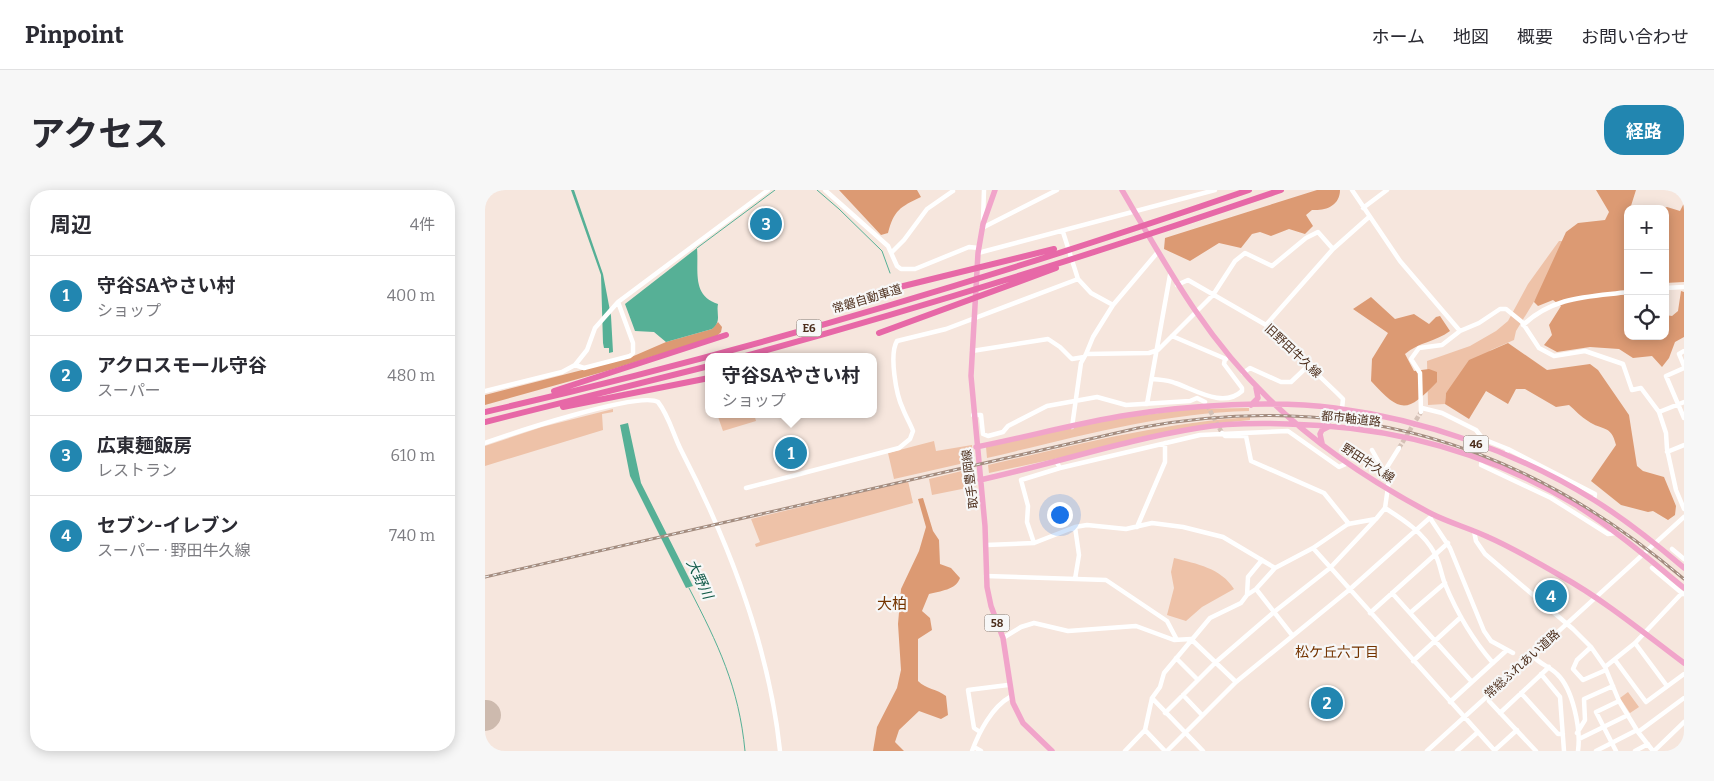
<!DOCTYPE html>
<html lang="ja">
<meta charset="utf-8">
<style>
body{margin:0;font-family:Bitter,"Noto Sans JP",serif;background:#f7f7f7;color:#2b2b33}
.controls{position:absolute;right:15px;top:15px;display:grid;overflow:hidden;border-radius:10px;box-shadow:0 2px 12px #0003}
.controls button{width:45px;height:45px;display:grid;place-items:center;padding:0;border:0;border-bottom:1px solid #e1e1e2;background:#fff;color:#2b2b33;font:25px sans-serif}
.you{position:absolute;left:574px;top:324px;width:18px;height:18px;margin:-12px;border:4px solid #fff;border-radius:50%;background:#1a73e8;box-shadow:0 0 0 8px #1a73e833}
.badge{display:grid;place-items:center;width:32px;height:32px;border-radius:50%;background:#2286b0;color:#fff;font-size:16px;font-weight:700}
.pin{position:absolute;translate:-50% -50%;border:2px solid #fff;box-shadow:0 1px 5px #0006}
.popup{position:absolute;left:220px;top:163px;width:172px;height:65px;box-sizing:border-box;display:grid;place-content:center;border-radius:10px;background:#fff;filter:drop-shadow(0 1px 4px #0005);font-size:16px;white-space:nowrap;color:#7c7c81}
.popup b{font-size:19px;color:#2b2b33}
.popup::after{content:'';position:absolute;left:50%;top:100%;margin-left:-10px;border:10px solid transparent;border-top-color:#fff}
.list{margin:0;padding:0;list-style:none}
h2{display:flex;justify-content:space-between;align-items:center;height:65px;margin:0;padding:0 20px;font-size:21px}
h2 small{font-size:16px;font-weight:400;color:#7c7c81}
.list li{display:grid;grid-template-columns:32px 1fr auto;gap:15px;align-items:center;box-sizing:border-box;height:80px;padding:0 20px;border-top:1px solid #e1e1e2}
.list b{display:block;font-size:19px;white-space:nowrap}
.list p{margin:0;font-size:16px;white-space:nowrap;color:#7c7c81}
.list em{font-size:16px;font-style:normal;color:#7c7c81}
.icon{flex:none;width:28px;height:28px;fill:none;stroke:currentColor;stroke-width:2;stroke-linecap:round;stroke-linejoin:round}
.map{position:relative;flex:none;width:1199px;height:561px;overflow:hidden;border-radius:20px}
header{display:flex;align-items:center;gap:30px;box-sizing:border-box;height:70px;padding:0 25px;background:#fff;border-bottom:1px solid #e1e1e2}
header strong{font-size:24px}
nav{display:flex;gap:28px;margin-inline-start:auto;font-size:18px}
.intro{display:flex;align-items:center;justify-content:space-between;box-sizing:border-box;height:120px;padding:0 30px}
h1{margin:0;font-size:35px}
.button{padding:12px 22px;border-radius:20px;background:#2286b0;color:#fff;font-size:18px;font-weight:700}
main{display:flex;gap:30px;padding:0 30px}
aside{flex:1;background:#fff;border-radius:20px;box-shadow:0 2px 12px #0003}
.map>svg:first-child{display:block}
.green{fill:#eec2a8}
.forest{fill:#dc9a73}
.water{fill:#56b096}
.lines{fill:none;stroke-linecap:round;stroke-linejoin:round}
.stream{stroke:#56b096;stroke-width:1}
.runway{stroke:#cdbaae;stroke-width:30}
.minor-tunnel{stroke:#d4c1b6;stroke-width:4.5;stroke-dasharray:4.5 2;stroke-linecap:butt}
.minor{stroke:#fff;stroke-width:4.5}
.major{stroke:#f1a4ca;stroke-width:5.5}
.highway{stroke:#e768a7;stroke-width:6}
.rail-casing{stroke:#a48d80;stroke-width:3}
.rail{stroke:#f7f7f7;stroke-width:1;stroke-dasharray:4;stroke-linecap:butt}
.labels{text-anchor:middle;stroke-width:4.5;stroke-linejoin:round;paint-order:stroke}
.shield{fill:#f7f7f7;stroke:#7f6a5d;stroke-width:1}
.shield-label{font-size:11px;font-weight:bold;fill:#4b2d1b}
.street-label{font-size:12px;fill:#4b2d1b;stroke:#f7f7f7}
.water-label{font-size:14px;font-style:italic;fill:#0f5947;stroke:#f7f7f7}
.neighbourhood-label{font-size:14px;fill:#743400;stroke:#f7f7f7}
.quarter-label{font-size:15px;fill:#743400;stroke:#f7f7f7}
</style>
<header>
<strong>Pinpoint</strong>
<nav><a>ホーム</a><a>地図</a><a>概要</a><a>お問い合わせ</a></nav>
</header>
<div class="intro"><h1>アクセス</h1><a class="button">経路</a></div>
<main>
<aside>
<h2>周辺<small>4件</small></h2>
<ul class="list">
<li><span class="badge">1</span><div><b>守谷SAやさい村</b><p>ショップ</p></div><em>400 m</em></li>
<li><span class="badge">2</span><div><b>アクロスモール守谷</b><p>スーパー</p></div><em>480 m</em></li>
<li><span class="badge">3</span><div><b>広東麺飯房</b><p>レストラン</p></div><em>610 m</em></li>
<li><span class="badge">4</span><div><b>セブン-イレブン</b><p>スーパー · 野田牛久線</p></div><em>740 m</em></li>
</ul>
</aside>
<div class="map">
<svg width="1199" height="561" viewBox="0 0 1199 561">
<rect width="100%" height="100%" fill="#f6e6dd"/>
<!-- green -->
<path class="green" d="M1074,51h4l-22,49 -25,41 -2,9 -23,10 -45,43 -1,11 -17,1 -1,-44 43,-15 26,-15 12,-10 20,-37z
M764,218v3c-89,2 -176,27 -262,47l-1,-11 126,-28 79,-10z
M128,219v3l-11,2 1,16 -118,36v-20l57,-19z
M232,224h37l2,7 -33,10z
M765,227v3l-28,3 -233,50 -1,-8c87,-20 173,-42 262,-48z
M449,251l2,10 36,-6 1,16 -79,18 -6,-26z
M489,278l3,18 -45,9 -3,-16z
M423,291l5,22 -157,44 -1,-3 5,-2 -9,-23z
M689,368c23,6 47,10 60,31l-32,18 -16,14 -19,-6 7,-27 -3,-16z
M1143,502l11,15 -9,6 -10,-15z"/>
<!-- forest -->
<path class="forest" d="M354,0h78l4,7c-21,10 -27,13 -33,36l-7,2z
M832,0h23c0,16 -15,21 -28,20l-6,5 7,11 -8,8 -16,-5 -18,7 -11,-4 -8,2 -11,14 -22,-5 -29,18 -26,-12 1,-11z
M1111,0h40l-6,19h-2v127h37v-21l7,1 6,-5 3,-20 3,1v45l-9,5 -6,16 -7,9 -10,-11 -19,2 -14,-9 -29,-2 -33,5 -13,-7 8,-10 -3,-10 12,-19 -8,-6 -15,6 -4,-4 32,-70 12,-9 27,-3 4,-8z
M1199,13v79l-19,1v-74h-4l6,-2 13,4z
M886,107l24,22 19,-5 15,10 7,-7 4,-1 10,15c-15,11 -31,11 -45,23l9,17 15,-2 8,3v10c-30,31 -36,32 -66,-1l1,-22 16,-26 -35,-24z
M233,132l4,5 -1,5 -4,4 -107,34 -125,35v-10l144,-37 37,-16 46,-13z
M1023,153l39,27 43,-6 8,6 31,45 8,51 6,5 21,6 12,29 -1,9 -7,5 -15,-9 -5,1 -27,-7 -30,-24 25,-36c-5,-21 -14,-14 -28,-24 -7,-4 -13,-11 -19,-16l-13,2 -31,-18h-9l-8,15 -22,-13 -17,28 -24,-15 1,-11 23,-33z
M438,308l10,33 6,9 1,24 11,4 9,10c-4,12 -20,13 -31,16l-7,17 8,7 2,12 -14,9v42c8,8 19,8 28,15l2,19 -7,4 -22,-8 -20,19 -4,12 9,9h-31l4,-24 20,-39 4,-18 -3,-46 3,-35 18,-38 7,-24 -8,-28z"/>
<!-- water -->
<path class="water" d="M86,0h3l29,84 8,42 2,36 -4,1v-5h-5l-1,-5 -2,-68z
M212,58c2,21 -6,48 21,56 -2,10 4,17 -6,25l-46,13 -12,-10 -19,-1 -10,-27z
M143,233l13,60 52,103 -7,2 -56,-112 -10,-51z"/>
<g class="lines">
<!-- stream -->
<path class="stream" d="M332,0l22,19 43,42 8,22
M212,58l78,-58
M204,398c29,56 50,99 56,163"/>
<!-- runway -->
<path class="runway" d="M0,526l1,-1"/>
<!-- minor-tunnel -->
<path class="minor-tunnel" d="M722,215l15,28
M914,258l22,-36"/>
<!-- minor -->
<path class="minor" d="M340,0l63,56 9,20 4,3h14l54,-22 10,1
M867,0l48,71 60,70
M878,18l24,-18
M498,30l1,-30
M497,38l75,-38
M578,42l15,47
M407,62l12,-12 23,-31 26,-18
M493,63l237,-63
M692,95l11,-5 78,45 71,68 6,6 -1,10
M1180,98l19,-1
M781,135l67,-76 36,-32
M1038,135c31,-29 65,-28 105,-33
M687,146l54,23
M487,161l76,-12 12,8 12,12 12,-2
M1199,161l-5,3 5,12
M601,164l7,-17 20,-32
M90,175l9,3 46,-12 3,-3v-10l-15,-41
M1199,178l-18,8 18,42
M758,183l7,-5 31,14h10l19,-18
M667,189c8,1 16,1 23,4 19,6 48,26 67,8v-3l-18,-24 1,-5
M0,201l77,-19 13,-7 12,-15 8,-22 23,-26 150,-112
M662,214l23,-129
M937,218l20,5 34,17 7,9 25,10 -1,2
M936,222l-1,-39 -9,-14 8,-11 23,-3 18,-14 19,-8 21,-14h6l16,13 17,26 15,8 31,-5 38,13 9,26 9,-2 18,24 7,21 1,16 9,41 8,19
M1174,222l25,-10
M488,225h8l2,19 5,2 15,-4 5,-6 39,-20 50,-9 29,8 64,-4 7,-3 8,4
M587,237l9,-64 5,-9 63,-1 9,-3 55,-55 22,-34 10,-8 27,13 34,-28 12,-6 15,17
M737,243l3,3h21l5,25 73,32 25,31
M0,253c25,-9 154,-52 173,-41 11,14 15,32 23,48 48,93 88,196 99,301
M1023,259l87,45 -1,6
M1182,262l17,-7
M997,270l-1,5 70,33 57,36 8,-1
M571,271l4,7 140,-33 88,-4 51,36 9,-4
M899,282l15,-24
M261,298l153,-40 11,-9 3,-8c-3,-8 -7,-14 -10,-22 -7,-14 -14,-55 -6,-68l49,-12 132,-50 13,14 22,12 44,-52
M900,318c19,12 39,25 50,46 5,9 6,20 10,30 12,29 27,55 48,79
M945,328l20,30 34,83 7,10 22,12
M590,337l4,28 -4,24
M652,337l28,-65v-19
M989,341l2,10 9,13 88,75 18,18 14,20 14,34 19,31 15,19
M549,353l-7,-21 1,-16 -7,-26 39,-12
M501,355l48,-2 41,-16 12,-2 39,4 26,-6 31,4 40,10 52,31 38,-20 35,-24 28,-5 9,-11 4,-28 -17,-30
M828,358l182,203
M1187,359l12,10
M1167,378l31,26
M501,386l120,4 61,41 10,19
M771,399l36,46
M907,403l80,89
M762,405l9,-6 19,-21
M885,423l78,-70
M925,423l35,-30
M518,448l18,-11 13,-4 34,8 68,-5 38,14 17,-1 45,43
M1150,453l32,43
M1106,457l-14,13 -4,9 10,11 23,-10
M1047,465c7,9 17,11 25,19 16,15 24,55 21,77
M691,468l22,22
M1130,470l31,42 38,-28
M928,471l48,-44
M1120,477l30,-24 47,-50
M1056,484l19,23 4,54
M1036,503l37,41h5
M698,505l19,20
M667,508l51,53
M1004,511l47,50
M965,512l57,-52
M680,523l51,-51 58,-50 56,-44 45,-48
M1015,523l49,-46
M660,540l20,21
M495,542l-6,-4 -6,-38 40,-5
M1153,542l46,-34
M1092,543l8,-13 -1,-21 29,-13
M1094,549l49,-24
M489,557l7,4
M1010,560l22,-20
M487,561c7,-19 20,-44 38,-54
M640,561l20,-21 7,-32 8,-11 4,-14 46,-55 31,-15 6,-8 1,-18 14,-17
M682,561l69,-69 113,-92 84,-75
M942,561l257,-234
M972,561l21,-19
M1111,561l41,-21
M1131,561l-20,-39 23,-11
M1150,561l13,-7
M1169,561l30,-29"/>
<!-- major -->
<path class="major" d="M510,0l-12,34 -5,29 -7,123 14,150 2,61 4,19 12,32 10,65 10,20 29,28
M637,0c45,77 82,146 147,209 47,46 104,84 163,115 18,9 37,14 56,23 25,11 49,25 73,39 43,24 83,57 123,87
M766,215l7,-7 -2,-10
M837,253l-2,-9 2,-4 8,-4
M491,257c51,-10 101,-24 152,-32 63,-10 144,-15 207,-7 90,12 182,44 259,92 32,20 61,43 90,68
M495,290c73,-16 144,-40 218,-52 29,-5 60,-5 90,-4 102,2 200,28 288,81 38,24 73,54 108,83"/>
<!-- highway -->
<path class="highway" d="M386,104l183,-45
M394,143l177,-65
M257,167c182,-50 361,-106 539,-167
M69,201l172,-56
M78,217l146,-29
M0,222c258,-59 514,-136 764,-222
M0,232l224,-56"/>
<defs>
<path id="rail" d="M0,387l653,-149c209,-39 385,14 546,151"/>
</defs>
<!-- rail casing -->
<use href="#rail" class="rail-casing"/>
<!-- rail -->
<use href="#rail" class="rail"/>
</g>
<g class="labels">
<!-- shield labels -->
<g class="shield">
<rect x="311.5" y="129.5" width="25" height="17" rx="4"/>
<rect x="978.5" y="245.5" width="25" height="17" rx="4"/>
<rect x="499.5" y="424.5" width="25" height="17" rx="4"/>
</g>
<g class="shield-label">
<text x="324" y="142">E6</text>
<text x="991" y="258">46</text>
<text x="512" y="437">58</text>
</g>
<!-- street labels -->
<g class="street-label">
<text transform="translate(382 109) rotate(-17)" y="4">常磐自動車道</text>
<text transform="translate(808 161) rotate(43)" y="4">旧野田牛久線</text>
<text transform="translate(866 229) rotate(6)" y="4">都市軸道路</text>
<text transform="translate(883 273) rotate(33)" y="4">野田牛久線</text>
<text transform="translate(485 289) rotate(-97)" y="4">取手豊岡線</text>
<text transform="translate(1037 474) rotate(-42)" y="4">常総ふれあい道路</text>
</g>
<!-- water labels -->
<g class="water-label">
<text transform="translate(215 389) rotate(64)" y="5">大野川</text>
</g>
<!-- neighbourhood labels -->
<g class="neighbourhood-label">
<text x="852" y="467">松ケ丘六丁目</text>
</g>
<!-- quarter labels -->
<g class="quarter-label">
<text x="407" y="419">大柏</text>
</g>
</g>
</svg>
<div class="controls">
<button>+</button>
<button>−</button>
<button><svg class="icon" aria-label="locate" viewBox="0 0 24 24"><circle cx="12" cy="12" r="6"/><path d="M12 2v4M12 18v4M2 12h4M18 12h4"/></svg></button>
</div>
<div class="you"></div>
<div class="pin badge" style="left:306px;top:263px">1</div>
<div class="popup"><b>守谷SAやさい村</b>ショップ</div>
<div class="pin badge" style="left:842px;top:513px">2</div>
<div class="pin badge" style="left:281px;top:34px">3</div>
<div class="pin badge" style="left:1066px;top:406px">4</div>
</div>
</main>
